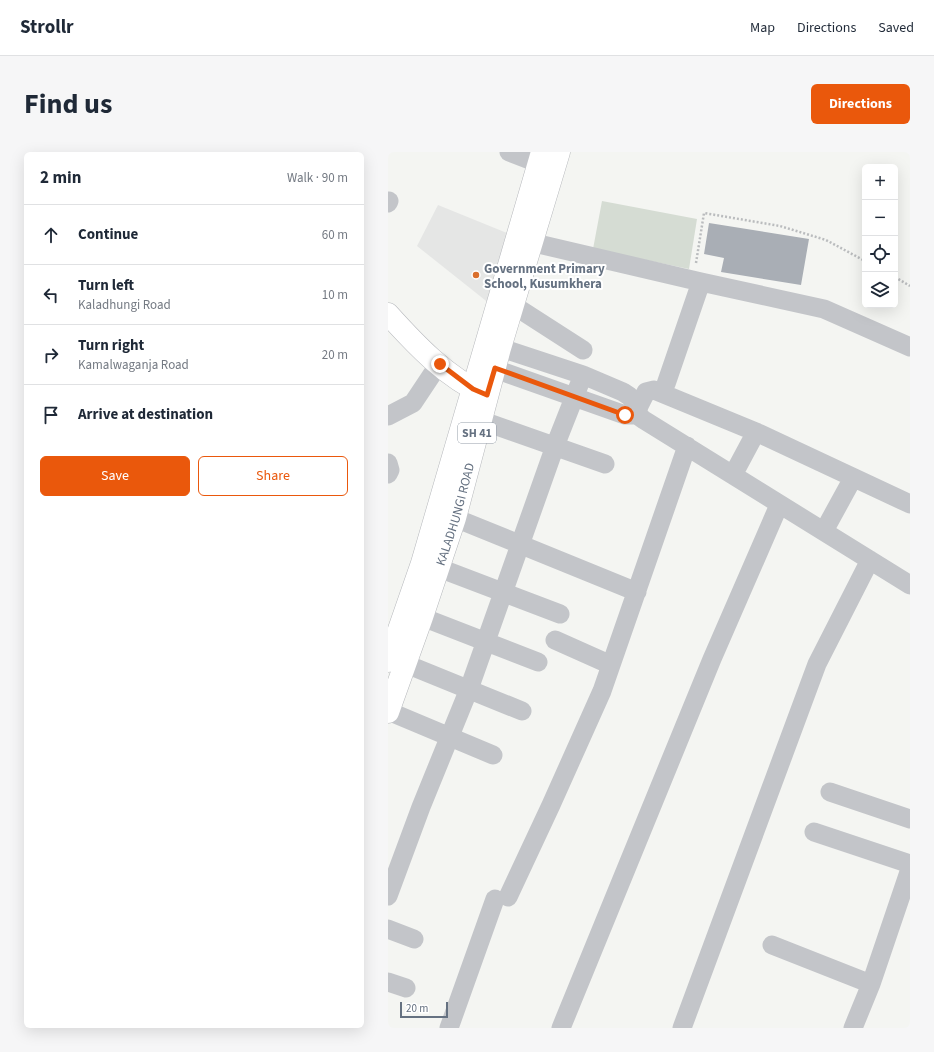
<!DOCTYPE html>
<meta charset="utf-8">
<style>
body{margin:0;font-family:"Source Sans 3",sans-serif;background:#f6f6f7;color:#1f2937}
.controls{position:absolute;right:12px;top:12px;display:grid;overflow:hidden;border-radius:6px;box-shadow:0 4px 16px #0002}
.controls button{width:36px;height:36px;display:grid;place-items:center;padding:0;border:0;border-bottom:1px solid #e0e1e3;background:#fff;color:#1f2937;font:20px sans-serif}
.scale{position:absolute;left:12px;bottom:10px;width:48px;box-sizing:border-box;padding-left:4px;border:2px solid #657181;border-top:0;font-size:11px;line-height:14px;white-space:nowrap;color:#657181;-webkit-text-stroke:3px #fff;paint-order:stroke}
.stop{position:absolute;width:12px;height:12px;margin:-9px;border:3px solid #ea580c;border-radius:50%;background:#fff}
.stop.end{background:#ea580c;border-color:#fff;box-shadow:0 1px 4px #0008}
.list{margin:0;padding:0;list-style:none}
h2{display:flex;justify-content:space-between;align-items:center;height:52px;margin:0;padding:0 16px;font-size:17px}
h2 small{font-size:13px;font-weight:400;color:#747a83}
.list li{display:grid;grid-template-columns:26px 1fr auto;gap:12px;align-items:center;box-sizing:border-box;height:60px;padding:0 16px;border-top:1px solid #e0e1e3}
.list b{display:block;font-size:15px;white-space:nowrap}
.list p{margin:0;font-size:13px;white-space:nowrap;color:#747a83}
.list em{font-size:13px;font-style:normal;color:#747a83}
.actions{display:flex;gap:8px;padding:12px 16px}
.actions a{flex:1;padding:9px 0;border:1px solid #ea580c;border-radius:6px;text-align:center;font-size:14px;color:#ea580c}
.actions .main{background:#ea580c;color:#fff}
.icon{flex:none;width:22px;height:22px;fill:none;stroke:currentColor;stroke-width:2;stroke-linecap:round;stroke-linejoin:round}
.map{position:relative;flex:none;width:522px;height:876px;overflow:hidden;border-radius:6px}
header{display:flex;align-items:center;gap:24px;box-sizing:border-box;height:56px;padding:0 20px;background:#fff;border-bottom:1px solid #e0e1e3}
header strong{font-size:19px}
nav{display:flex;gap:22px;margin-inline-start:auto;font-size:14px}
.intro{display:flex;align-items:center;justify-content:space-between;box-sizing:border-box;height:96px;padding:0 24px}
h1{margin:0;font-size:28px}
.button{padding:10px 18px;border-radius:6px;background:#ea580c;color:#fff;font-size:14px;font-weight:700}
main{display:flex;gap:24px;padding:0 24px}
aside{flex:1;background:#fff;border-radius:6px;box-shadow:0 4px 16px #0002}
.map>svg:first-child{display:block}
.built{fill:#e5e6e5}
.green{fill:#d5dcd3}
.building{fill:#a9aeb5}
.lines{fill:none;stroke-linecap:round;stroke-linejoin:round}
.major-casing{stroke:#b6b8bc;stroke-width:23}
.path{stroke:#babcbe;stroke-width:2.5;stroke-dasharray:2 2;stroke-linecap:butt}
.minor{stroke:#c3c5c9;stroke-width:19}
.major{stroke:#fff;stroke-width:22}
.route{stroke:#ea580c;stroke-width:5}
.poi-dot{fill:#da6f2d;stroke:#fff;stroke-width:1.5}
.labels{text-anchor:middle;stroke-width:4;stroke-linejoin:round;paint-order:stroke}
.shield{fill:#fff;stroke:#939ca7;stroke-width:1}
.shield-label{font-size:12px;font-weight:bold;fill:#657181}
.poi-label{font-size:13px;font-weight:bold;fill:#657181;stroke:#fff;text-anchor:start}
.street-label{font-size:13px;fill:#657181;stroke:#fff}
</style>
<header>
<strong>Strollr</strong>
<nav><a>Map</a><a>Directions</a><a>Saved</a></nav>
</header>
<div class="intro"><h1>Find us</h1><a class="button">Directions</a></div>
<main>
<aside>
<h2>2 min<small>Walk · 90 m</small></h2>
<ul class="list">
<li><svg class="icon" aria-label="ahead" viewBox="0 0 24 24"><path d="M12 20V5M6 11l6-6 6 6"/></svg><div><b>Continue</b></div><em>60 m</em></li>
<li><svg class="icon" aria-label="left" viewBox="0 0 24 24"><path d="M17 20v-9H6M10 6l-5 5 5 5"/></svg><div><b>Turn left</b><p>Kaladhungi Road</p></div><em>10 m</em></li>
<li><svg class="icon" aria-label="right" viewBox="0 0 24 24"><path d="M7 20v-9h11M14 6l5 5-5 5"/></svg><div><b>Turn right</b><p>Kamalwaganja Road</p></div><em>20 m</em></li>
<li><svg class="icon" aria-label="arrive" viewBox="0 0 24 24"><path d="M6 21V4h12l-3 4 3 4H6"/></svg><div><b>Arrive at destination</b></div></li>
</ul>
<div class="actions"><a class="main">Save</a><a>Share</a></div>
</aside>
<div class="map">
<svg width="522" height="876" viewBox="0 0 522 876">
<rect width="100%" height="100%" fill="#f4f5f2"/>
<!-- built -->
<path class="built" d="M50,53l74,30 -22,69 -73,-58z"/>
<!-- green -->
<path class="green" d="M214,49l95,18 -8,50 -96,-20z"/>
<!-- building -->
<path class="building" d="M321,71l100,16 -8,46 -80,-13 3,-14 -20,-4z"/>
<g class="lines">
<defs>
<g id="major">
<path d="M0,162c27,30 59,64 96,80"/>
<path d="M0,509l34,-98 120,-411"/>
<path id="s1" d="M0,560l34,-95 33,-99 45,-170 59,-196"/>
</g>
</defs>
<!-- major casing -->
<use href="#major" class="major-casing"/>
<!-- path -->
<path class="path" d="M308,111l8,-50 76,13 46,14 39,21
M507,125l15,9"/>
<!-- minor -->
<path class="minor" d="M121,0l44,17
M0,51l1,-2
M129,87l184,43 123,27 86,38
M125,153l70,45
M98,191l97,32 40,17 6,4 10,10 -2,9 7,5 266,165
M107,217l130,46h12
M278,232l35,-102
M251,254l7,-14 8,-2 102,42 154,72
M0,264l25,-13 26,-39
M92,268l125,44
M0,311l2,7 -2,4
M345,323l23,-43
M67,366l182,74
M436,379l29,-53
M51,416l121,46
M34,465l116,45
M167,488l56,25
M18,512l116,47
M0,559l105,44
M442,640l80,27
M426,680l96,32
M0,744l33,-89 48,-118 86,-243 28,-71
M120,745l43,-92 51,-114 85,-245
M0,777l26,10
M384,793l99,39
M0,830l18,6
M61,876l46,-129
M173,876l151,-369 67,-154
M294,876l135,-364 53,-104
M465,876l18,-44 39,-115"/>
<!-- major -->
<use href="#major" class="major"/>
</g>
<g class="lines">
<!-- route -->
<path class="route" d="M52,212l33,25 14,6 8,-27 130,47"/>
</g>
<!-- markers -->
<circle class="poi-dot" cx="88" cy="123" r="4"/>
<g class="labels">
<!-- shield labels -->
<rect class="shield" x="70" y="271" width="38" height="20" rx="3"/>
<g class="shield-label">
<text x="89" y="285">SH 41</text>
</g>
<!-- poi labels -->
<g class="poi-label">
<text x="96" y="121">Government Primary<tspan x="96" dy="15">School, Kusumkhera</tspan></text>
</g>
<!-- street labels -->
<g class="street-label">
<text dy="5" stroke="none"><textPath href="#s1" startOffset="209">KALADHUNGI ROAD</textPath></text>
</g>
</g>
</svg>
<div class="controls">
<button>+</button>
<button>−</button>
<button><svg class="icon" aria-label="locate" viewBox="0 0 24 24"><circle cx="12" cy="12" r="6"/><path d="M12 2v4M12 18v4M2 12h4M18 12h4"/></svg></button>
<button><svg class="icon" aria-label="layers" viewBox="0 0 24 24"><path d="M12 4l9 5-9 5-9-5zM3 14l9 5 9-5"/></svg></button>
</div>
<div class="scale">20 m</div>
<div class="stop" style="left:237px;top:263px"></div>
<div class="stop end" style="left:52px;top:212px"></div>
</div>
</main>
